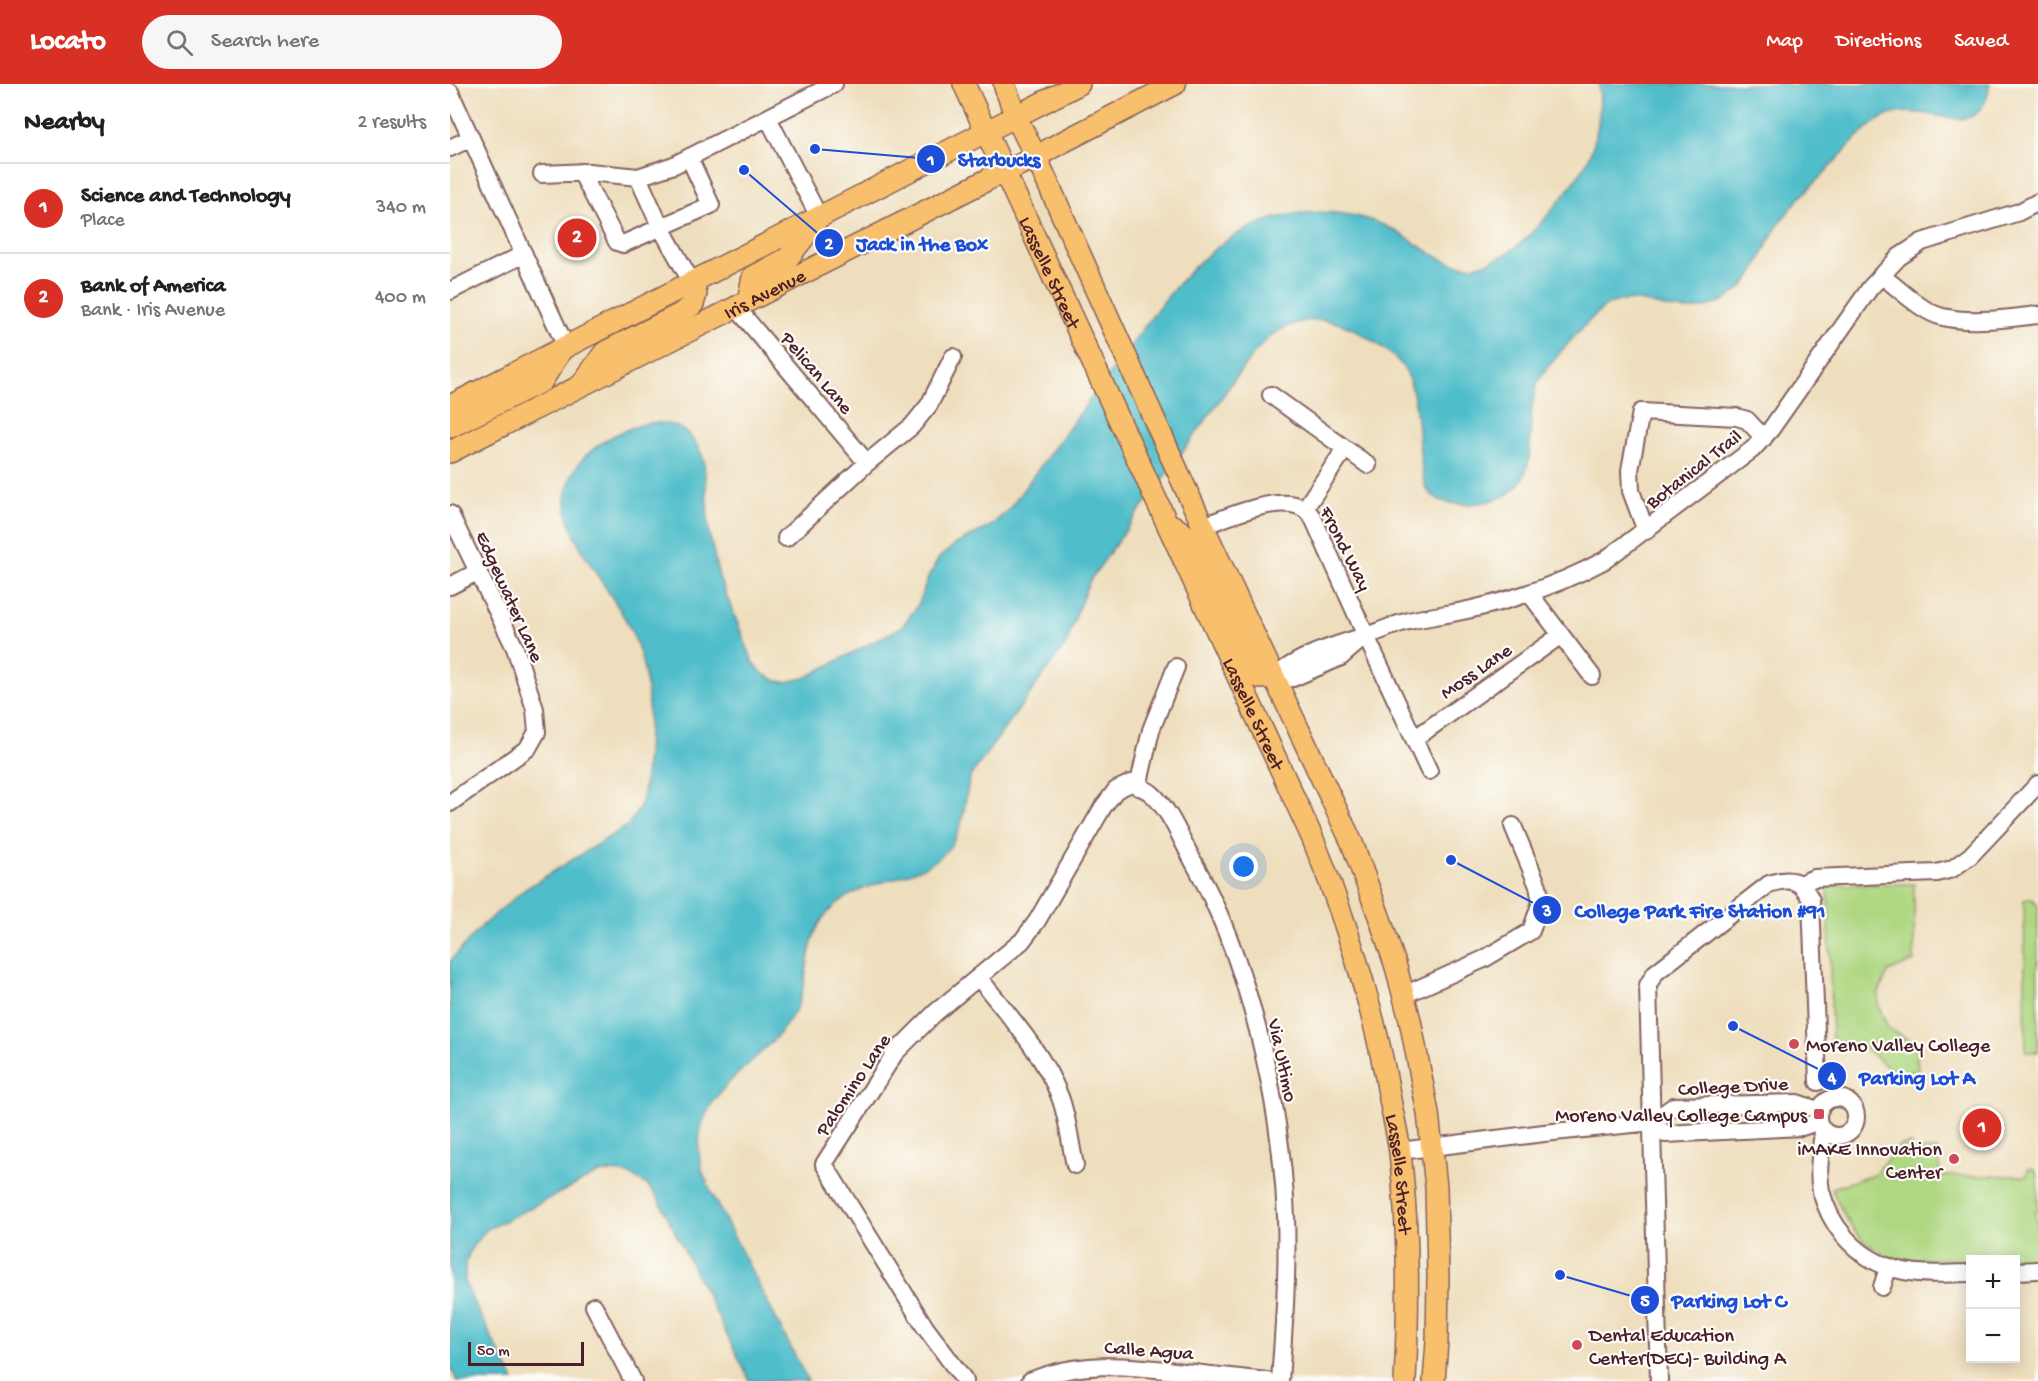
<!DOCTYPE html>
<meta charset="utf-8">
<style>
body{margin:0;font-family:"Gochi Hand",sans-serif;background:#f6f6f6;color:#202124}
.controls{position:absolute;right:18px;bottom:18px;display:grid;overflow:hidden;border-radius:0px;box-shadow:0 3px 15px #0003}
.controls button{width:54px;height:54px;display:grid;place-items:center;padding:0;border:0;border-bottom:2px solid #e0e0e0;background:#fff;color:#202124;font:30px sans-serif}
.scale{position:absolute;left:18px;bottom:15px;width:116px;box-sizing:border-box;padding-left:6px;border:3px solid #4a1f2b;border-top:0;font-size:16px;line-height:21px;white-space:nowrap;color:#4a1f2b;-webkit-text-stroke:4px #fdfcf7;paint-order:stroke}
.you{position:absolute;left:794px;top:783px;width:21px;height:21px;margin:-15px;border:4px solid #fff;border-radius:50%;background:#1a73e8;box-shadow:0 0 0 9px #1a73e833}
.badge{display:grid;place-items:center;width:39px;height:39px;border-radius:50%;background:#d93025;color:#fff;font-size:20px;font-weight:700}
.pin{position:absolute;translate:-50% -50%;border:3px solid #fff;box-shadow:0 2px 6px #0006}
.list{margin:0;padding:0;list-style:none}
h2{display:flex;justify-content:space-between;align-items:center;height:78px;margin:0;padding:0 24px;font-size:26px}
h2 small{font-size:20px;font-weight:400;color:#757577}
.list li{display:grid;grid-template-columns:39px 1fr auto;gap:18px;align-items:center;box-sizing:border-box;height:90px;padding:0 24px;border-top:2px solid #e0e0e0}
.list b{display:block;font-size:22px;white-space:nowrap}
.list p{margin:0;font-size:20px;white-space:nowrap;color:#757577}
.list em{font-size:20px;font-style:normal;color:#757577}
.icon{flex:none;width:33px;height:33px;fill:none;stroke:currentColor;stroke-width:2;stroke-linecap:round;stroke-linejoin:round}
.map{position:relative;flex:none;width:1588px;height:1297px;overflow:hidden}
header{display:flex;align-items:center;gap:36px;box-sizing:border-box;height:84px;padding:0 30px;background:#d93025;color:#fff}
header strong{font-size:28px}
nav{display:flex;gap:33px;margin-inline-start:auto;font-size:21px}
.search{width:420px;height:54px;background:#f6f6f6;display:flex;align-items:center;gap:15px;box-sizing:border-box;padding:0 21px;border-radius:33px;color:#757577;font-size:22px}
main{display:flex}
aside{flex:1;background:#fff}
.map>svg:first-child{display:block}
.green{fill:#afd782;stroke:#7c7b56;stroke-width:1.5}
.water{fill:#50bdca;stroke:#4d6e7a;stroke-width:1.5}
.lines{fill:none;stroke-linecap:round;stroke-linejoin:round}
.minor-casing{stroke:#83625e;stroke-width:20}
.major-casing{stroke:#83625e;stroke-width:24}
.minor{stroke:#fff;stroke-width:16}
.major{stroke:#f8bf6c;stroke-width:21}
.poi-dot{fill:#d1495b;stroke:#fdfcf7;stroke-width:2}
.labels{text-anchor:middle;stroke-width:4.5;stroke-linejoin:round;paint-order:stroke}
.street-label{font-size:20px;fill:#4a1f2b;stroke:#fdfcf7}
.poi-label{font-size:20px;fill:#4a1f2b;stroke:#fdfcf7;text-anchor:start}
.leader{fill:none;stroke:#1d4ed8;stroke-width:2}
.callout-dot{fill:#1d4ed8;stroke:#fdfcf7;stroke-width:2}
.mark-label{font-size:18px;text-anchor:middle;font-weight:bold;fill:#fff}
.callout-label{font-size:21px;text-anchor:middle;font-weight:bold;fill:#1d4ed8;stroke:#fdfcf7;stroke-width:4.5;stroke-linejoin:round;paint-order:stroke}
</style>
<header>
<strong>Locato</strong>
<div class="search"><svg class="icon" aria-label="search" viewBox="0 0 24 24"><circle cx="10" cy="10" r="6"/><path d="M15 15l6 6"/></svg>Search here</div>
<nav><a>Map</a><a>Directions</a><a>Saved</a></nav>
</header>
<main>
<aside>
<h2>Nearby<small>2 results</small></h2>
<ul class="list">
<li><span class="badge">1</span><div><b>Science and Technology</b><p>Place</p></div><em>340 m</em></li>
<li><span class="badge">2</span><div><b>Bank of America</b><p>Bank · Iris Avenue</p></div><em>400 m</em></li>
</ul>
</aside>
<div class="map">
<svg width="1588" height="1297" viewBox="0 0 1588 1297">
<rect width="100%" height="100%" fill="#fdfcf7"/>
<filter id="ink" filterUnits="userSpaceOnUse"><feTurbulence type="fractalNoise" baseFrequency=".0167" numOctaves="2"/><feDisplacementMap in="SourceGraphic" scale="12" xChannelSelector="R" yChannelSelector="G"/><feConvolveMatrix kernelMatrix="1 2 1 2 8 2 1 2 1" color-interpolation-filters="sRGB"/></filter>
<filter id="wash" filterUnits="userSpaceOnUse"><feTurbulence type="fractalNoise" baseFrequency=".008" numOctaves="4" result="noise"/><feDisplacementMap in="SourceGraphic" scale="24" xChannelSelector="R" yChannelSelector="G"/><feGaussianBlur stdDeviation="1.35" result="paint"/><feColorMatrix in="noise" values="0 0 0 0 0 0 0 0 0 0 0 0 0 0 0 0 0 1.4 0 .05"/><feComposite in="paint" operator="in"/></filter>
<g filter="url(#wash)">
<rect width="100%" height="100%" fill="#eedebd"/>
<!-- green -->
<path class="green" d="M1464,800v77l-26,11 -10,23v10l10,23 28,16 2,27 -25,1 -29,-25 -32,-6 -4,-156z
M1581,814l7,7v147h-12l-2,-152z
M1461,1060v7l27,-1 2,26h87l1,-7 6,1 4,5v36l-3,1 3,25v23l-144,-1c-39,-17 -45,-34 -63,-71l43,-13 26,-30z"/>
<!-- water -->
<path class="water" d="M1149,0h187l5,2 14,-2h185c-1,6 -3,14 -6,20 -12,23 -36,13 -56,10 -12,-2 -29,-3 -41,2 -22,9 -41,34 -57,51 -19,20 -40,39 -55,63 -12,19 -17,43 -35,59 -17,15 -43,24 -65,20 -21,-3 -46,-15 -67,-4 -15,8 -63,63 -70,77 -2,5 -3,9 -4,14 -10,36 10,86 -37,103 -11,4 -23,5 -34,5 -14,0 -29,-3 -37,-16 -3,-5 -3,-14 -4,-20 -5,-29 -3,-61 -13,-89 -7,-21 -27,-32 -44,-43 -28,-19 -62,-23 -91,-2 -20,14 -46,55 -61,76 -41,56 -82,112 -122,169 -11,20 -16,43 -25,65l-95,131c-7,20 -5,43 -15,62 -24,48 -92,35 -129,76 -24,27 -16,64 -30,94 -28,59 -113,81 -96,159 2,9 7,18 10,26l97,189h-58l-92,-183 -12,-14 -18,-10 -15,-2 -14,1 -113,57 -14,17 -7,17v18l8,19 41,80h-57l-7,-15v-405l35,-38 40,-34 102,-63 12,-17 4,-13c6,-55 13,-118 -14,-170 -18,-37 -63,-85 -63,-125 1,-33 23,-52 49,-66 37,-19 74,-20 89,26l5,72 10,44 34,85 10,12 14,7 9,1 19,-4 91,-48 8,-6 14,-19 10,-27 11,-20 17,-14 35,-18 18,-17c36,-49 72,-98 109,-146 37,-50 72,-107 131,-135 43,-21 98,-21 141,0 24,12 47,35 76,38 14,1 32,-7 43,-14 21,-12 72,-74 81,-97 9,-23 11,-47 9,-71z"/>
</g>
<g filter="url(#ink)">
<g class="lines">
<defs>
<path id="minor" d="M0,8l116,255
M318,34l51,99
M0,64l21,-10
M131,88l36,70 6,2 88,-39 -22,-48
M92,90l47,-2 49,5 36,-12 160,-81
M188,93l22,49 32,57
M1431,191c17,13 42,38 62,42 29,7 66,1 95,-2
M0,207l74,-37
M286,223l131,156
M821,311l97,70
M855,424l40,-59
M0,430l65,134 20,61 2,23 -9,16 -78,55
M753,442c25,-9 75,-32 100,-18 4,2 7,6 10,10l53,118 63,135
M1196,447l-15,-40 -1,-21 11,-58 96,5 10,3 17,18
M336,454l81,-75 45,-37 17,-21 24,-48
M0,502l27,-14
M1080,510l62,82
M824,593c26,-22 59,-31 91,-41 15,-4 29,-12 44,-15 21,-5 42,-7 63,-12 48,-11 89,-25 133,-49l148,-111 18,-20 99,-141 29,-31 23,-15 97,-30 19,-10
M824,593l19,1 48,-21 22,-19
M964,655l147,-104
M688,703l13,-57 25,-63
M1350,800l14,-6 123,-5 15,-4 18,-13 68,-72
M529,894c30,38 63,73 81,119 8,21 10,46 15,68
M954,911l80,-36 47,-28 10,-29 -3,-16 -25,-60
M1368 1033a19 19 0 1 1 38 0a19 19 0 1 1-38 0Z
M1202,1038l13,12 137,-7 15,-5
M1373,1047c-2,19 -6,40 -2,60 4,15 12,32 23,45 35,41 77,39 126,37
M950,1067l144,-18 108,-11 22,-16 123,-3 21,7
M1566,1187l22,-1
M1432,1203l6,-19
M144,1222l39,75
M515,1297l-40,-54 -101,-163 71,-111 40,-40 87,-72 15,-20 66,-114 13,-17 15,-7c7,3 15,6 20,10 19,17 29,44 41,66 57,102 89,242 94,358 2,55 -2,109 -6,164
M580,1297c48,-20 95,-16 145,-10 31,3 61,7 92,10
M1209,1297l-11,-396 7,-12 114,-89c21,-7 32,-5 42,16l7,182"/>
<g id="major">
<path id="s1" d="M514,0l348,753c35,85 62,171 78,262 3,18 8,36 10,54 9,76 9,152 5,228"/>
<path d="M554,0l12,33 20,40 152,337 164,349 28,76 16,48 14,53 18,93 8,74 2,90 -1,65 -3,39"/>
<path d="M298,217l5,-24 35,-19 27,-35"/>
<path d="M132,300l23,-32 77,-39 11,-9 3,-10 -4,-11"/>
<path d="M0,322l629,-322"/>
<path d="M0,343l92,-46 20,-32"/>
<path id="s2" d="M0,368l537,-272 49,-23 17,-10 122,-63"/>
<path d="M723,442l14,10 7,12 58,124 9,6 13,-1"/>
</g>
</defs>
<!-- minor casing -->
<use href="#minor" class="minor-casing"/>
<!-- major casing -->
<use href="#major" class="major-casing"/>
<!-- minor -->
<use href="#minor" class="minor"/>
<!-- major -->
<use href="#major" class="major"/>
</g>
</g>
<!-- markers -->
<g class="poi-dot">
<circle cx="1344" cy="960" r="6"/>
<rect x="1363" y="1024" width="12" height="12" rx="3"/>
<circle cx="1504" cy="1075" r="6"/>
<circle cx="1127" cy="1261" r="6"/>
</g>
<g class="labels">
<!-- street labels -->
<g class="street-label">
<text dy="7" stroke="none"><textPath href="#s1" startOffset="207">Lasselle Street</textPath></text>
<text dy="7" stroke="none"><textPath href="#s2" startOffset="352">Iris Avenue</textPath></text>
<text transform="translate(368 288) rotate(50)" y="7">Pelican Lane</text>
<text transform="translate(1243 384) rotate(-38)" y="7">Botanical Trail</text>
<text transform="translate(897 464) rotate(63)" y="7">Frond Way</text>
<text transform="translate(61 512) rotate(66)" y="7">Edgewater Lane</text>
<text transform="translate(1025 586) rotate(-35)" y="7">Moss Lane</text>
<text dy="7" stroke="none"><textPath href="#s1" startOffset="693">Lasselle Street</textPath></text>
<text transform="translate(834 976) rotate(78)" y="7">Via Ultimo</text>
<text transform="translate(402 1000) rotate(-56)" y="7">Palomino Lane</text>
<text transform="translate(1283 1001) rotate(-3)" y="7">College Drive</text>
<text dy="7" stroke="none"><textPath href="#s1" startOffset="1179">Lasselle Street</textPath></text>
<text transform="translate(699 1265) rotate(4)" y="7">Calle Agua</text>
</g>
<!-- poi labels -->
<g class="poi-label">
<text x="1356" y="967">Moreno Valley College</text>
<text x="1357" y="1037" text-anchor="end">Moreno Valley College Campus</text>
<text x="1492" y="1071" text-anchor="end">iMAKE Innovation<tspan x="1492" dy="23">Center</tspan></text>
<text x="1139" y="1257">Dental Education<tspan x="1139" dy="23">Center(DEC)- Building A</tspan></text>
</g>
</g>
<!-- callouts -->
<path class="leader" d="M365 65L481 75M294 86L379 159M1001 776L1097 826M1283 942L1382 992M1110 1191L1195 1216"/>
<g class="callout-dot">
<circle cx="365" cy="65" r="6"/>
<circle cx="294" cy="86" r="6"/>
<circle cx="1001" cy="776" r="6"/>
<circle cx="1283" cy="942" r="6"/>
<circle cx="1110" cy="1191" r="6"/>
<circle cx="481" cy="75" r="15"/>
<circle cx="379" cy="159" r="15"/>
<circle cx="1097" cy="826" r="15"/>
<circle cx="1382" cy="992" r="15"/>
<circle cx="1195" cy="1216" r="15"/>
</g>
<g class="mark-label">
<text x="481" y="81">1</text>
<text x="379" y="165">2</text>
<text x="1097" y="832">3</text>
<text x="1382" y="999">4</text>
<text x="1195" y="1222">5</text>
</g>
<g class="callout-label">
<text x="549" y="82">Starbucks</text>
<text x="472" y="166">Jack in the Box</text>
<text x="1250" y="833">College Park Fire Station #91</text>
<text x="1467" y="1000">Parking Lot A</text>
<text x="1279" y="1223">Parking Lot C</text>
</g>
</svg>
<div class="controls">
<button>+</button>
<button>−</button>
</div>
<div class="scale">50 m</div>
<div class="you"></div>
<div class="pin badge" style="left:1532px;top:1044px">1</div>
<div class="pin badge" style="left:127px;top:154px">2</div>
</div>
</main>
